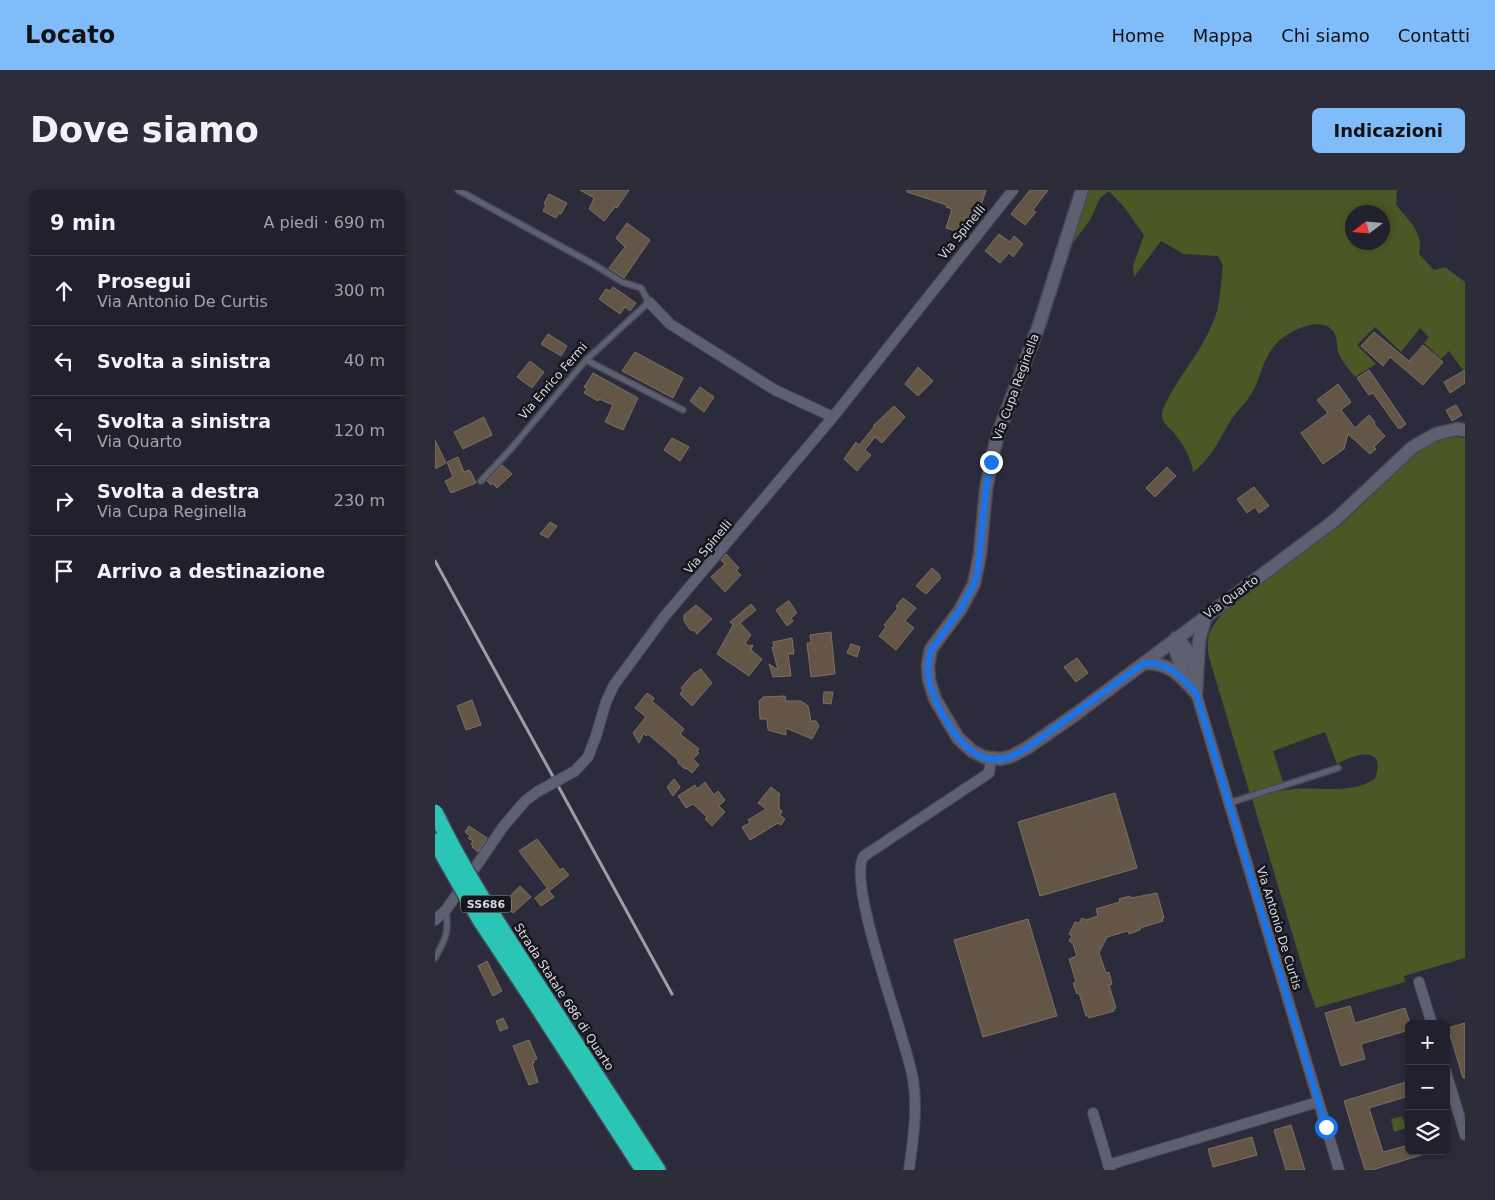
<!DOCTYPE html>
<html lang="it">
<meta charset="utf-8">
<style>
body{margin:0;font-family:"DejaVu Sans",sans-serif;background:#2d2d39;color:#f1f3f6}
.controls{position:absolute;right:15px;bottom:15px;display:grid;overflow:hidden;border-radius:8px;box-shadow:0 2px 8px #0003}
.controls button{width:45px;height:45px;display:grid;place-items:center;padding:0;border:0;border-bottom:1px solid #3e3e49;background:#21202d;color:#f1f3f6;font:25px sans-serif}
.compass{position:absolute;left:910px;top:15px;width:45px;height:45px;border-radius:50%;background:#21202d;box-shadow:0 2px 8px #0003;rotate:254deg}
.stop{position:absolute;width:15px;height:15px;margin:-11px;border:4px solid #1a73e8;border-radius:50%;background:#fff}
.stop.end{background:#1a73e8;border-color:#fff;box-shadow:0 1px 5px #0008}
.list{margin:0;padding:0;list-style:none}
h2{display:flex;justify-content:space-between;align-items:center;height:65px;margin:0;padding:0 20px;font-size:21px}
h2 small{font-size:16px;font-weight:400;color:#a2a3aa}
.list li{display:grid;grid-template-columns:32px 1fr auto;gap:15px;align-items:center;box-sizing:border-box;height:70px;padding:0 20px;border-top:1px solid #3e3e49}
.list b{display:block;font-size:19px;white-space:nowrap}
.list p{margin:0;font-size:16px;white-space:nowrap;color:#a2a3aa}
.list em{font-size:16px;font-style:normal;color:#a2a3aa}
.icon{flex:none;width:28px;height:28px;fill:none;stroke:currentColor;stroke-width:2;stroke-linecap:round;stroke-linejoin:round}
.map{position:relative;flex:none;width:1030px;height:980px;overflow:hidden;border-radius:8px}
header{display:flex;align-items:center;gap:30px;box-sizing:border-box;height:70px;padding:0 25px;background:#81bcfa;color:#111}
header strong{font-size:24px}
nav{display:flex;gap:28px;margin-inline-start:auto;font-size:18px}
.intro{display:flex;align-items:center;justify-content:space-between;box-sizing:border-box;height:120px;padding:0 30px}
h1{margin:0;font-size:35px}
.button{padding:12px 22px;border-radius:8px;background:#81bcfa;color:#111;font-size:18px;font-weight:700}
main{display:flex;gap:30px;padding:0 30px}
aside{flex:1;background:#21202d;border-radius:8px;box-shadow:0 2px 8px #0003}
.map>svg:first-child{display:block}
.green{fill:#4c5726;fill-rule:evenodd}
.building{fill:#635646;stroke:#7d705f}
.lines{fill:none;stroke-linecap:round;stroke-linejoin:round}
.lane-casing{stroke:#474755;stroke-width:8}
.street-casing{stroke:#474755;stroke-width:12}
.secondary-casing{stroke:#474755;stroke-width:15}
.highway-casing{stroke:#474755;stroke-width:18}
.lane{stroke:#5f5f72;stroke-width:5}
.street{stroke:#5f5f72;stroke-width:10}
.secondary{stroke:#5f5f72;stroke-width:12}
.highway{stroke:#2bc5b6;stroke-width:15}
.rail{stroke:#9e9eab;stroke-width:3}
.street-bridge-casing{stroke:#474755;stroke-width:12;stroke-linecap:butt}
.highway-bridge-casing{stroke:#474755;stroke-width:18;stroke-linecap:butt}
.street-bridge{stroke:#5f5f72;stroke-width:10}
.highway-bridge{stroke:#2bc5b6;stroke-width:15}
.route{stroke:#1a73e8;stroke-width:6}
.labels{text-anchor:middle;stroke-width:5;stroke-linejoin:round;paint-order:stroke}
.shield{fill:#15151c;stroke:#9e9ea7;stroke-width:1}
.shield-label{font-size:11px;font-weight:bold;fill:#d8d8e3}
.street-label{font-size:12px;fill:#d8d8e3;stroke:#15151c}
</style>
<header>
<strong>Locato</strong>
<nav><a>Home</a><a>Mappa</a><a>Chi siamo</a><a>Contatti</a></nav>
</header>
<div class="intro"><h1>Dove siamo</h1><a class="button">Indicazioni</a></div>
<main>
<aside>
<h2>9 min<small>A piedi · 690 m</small></h2>
<ul class="list">
<li><svg class="icon" aria-label="ahead" viewBox="0 0 24 24"><path d="M12 20V5M6 11l6-6 6 6"/></svg><div><b>Prosegui</b><p>Via Antonio De Curtis</p></div><em>300 m</em></li>
<li><svg class="icon" aria-label="left" viewBox="0 0 24 24"><path d="M17 20v-9H6M10 6l-5 5 5 5"/></svg><div><b>Svolta a sinistra</b></div><em>40 m</em></li>
<li><svg class="icon" aria-label="left" viewBox="0 0 24 24"><path d="M17 20v-9H6M10 6l-5 5 5 5"/></svg><div><b>Svolta a sinistra</b><p>Via Quarto</p></div><em>120 m</em></li>
<li><svg class="icon" aria-label="right" viewBox="0 0 24 24"><path d="M7 20v-9h11M14 6l5 5-5 5"/></svg><div><b>Svolta a destra</b><p>Via Cupa Reginella</p></div><em>230 m</em></li>
<li><svg class="icon" aria-label="arrive" viewBox="0 0 24 24"><path d="M6 21V4h12l-3 4 3 4H6"/></svg><div><b>Arrivo a destinazione</b></div></li>
</ul>
</aside>
<div class="map">
<svg width="1030" height="980" viewBox="0 0 1030 980">
<rect width="100%" height="100%" fill="#2c2b3c"/>
<!-- green -->
<path class="green" d="M653,0h309l-1,15c13,16 28,27 23,49l15,16 11,-3 20,15v87l-2,1 -14,-19 -8,8 -17,-16 5,-6 -9,-9 -19,24 -26,-25 -18,18 19,19 -21,13c-6,-8 -14,-16 -17,-26 -2,-6 0,-16 -6,-21 -14,-15 -47,3 -57,15 -11,12 -14,30 -21,44 -5,10 -14,19 -21,28 -12,18 -21,42 -40,55 -2,-15 -9,-26 -18,-38 -4,-5 -12,-10 -13,-18 -2,-11 28,-52 35,-63 8,-13 16,-28 20,-42 4,-14 4,-31 6,-46l-5,-9 -34,-2 -23,-13 -27,36 -1,-11 11,-31 -20,-28 -15,-16 -9,7 -10,22 -18,24zM918,22h30v30h-30z
M1020,247l10,1v520l-61,18 1,6 -89,26 -8,-22 -56,-187c11,-3 22,-8 34,-9 30,-5 61,6 89,-11 12,-35 -20,-25 -38,-15l-12,-32 -52,19 10,31 -33,12 -41,-137c-2,-10 -2,-21 3,-29 4,-7 9,-11 11,-18l119,-86 77,-73 17,-10z
M967,926l4,12 -12,4 -3,-13z"/>
<!-- building -->
<path class="building" d="M145,0h49l-12,18 -2,-1 -11,14 -15,-12 5,-11z
M472,0h79l-10,31 -10,-4 -7,15 -13,-4 6,-19 -6,-2 1,-2 -40,-13z
M595,0h18l-15,20 3,2 -11,13 -14,-11z
M114,4l18,9 -6,11 -2,-1 -3,5 -13,-7 3,-6 -2,-1z
M192,33l23,17 -26,38 -15,-10 16,-21 -9,-9z
M564,44l11,8 4,-6 9,8 -10,13 -4,-4 -9,10 -15,-12z
M178,97l23,16 -6,8 -5,-4 -5,7 -21,-15 7,-10 4,2z
M939,142l35,29 14,-16 20,17 -20,23 -33,-28 -7,9 -22,-20z
M113,144l19,12 -6,10 -20,-12z
M200,162l48,26 -10,20 -51,-27z
M95,171l14,11 -12,16 -15,-11z
M483,177l15,14 -15,15 -13,-12z
M934,180l37,54 -5,4h-3l-25,-35 -4,2 -12,-17z
M1030,180v13l-15,10 -6,-11z
M158,183l45,25 -15,32 -18,-8 8,-17 -14,-6 -1,2 -14,-8 3,-5 -3,-1z
M903,194l13,18 -10,8 14,18 14,-13 6,7 -1,2 11,12 -11,11 2,2 -6,5 -22,-20 -4,15 -21,15 -22,-31 27,-20 -11,-13z
M265,197l14,10 -10,15 -14,-11z
M1021,215l6,10 -10,6 -6,-11z
M459,216l11,11 -23,26 -7,-6 -10,13 6,5 -14,16 -13,-12 12,-17 3,3 15,-18 -1,-1z
M49,227l8,18 -29,14 -9,-17z
M237,248l17,9 -9,14 -16,-11z
M0,250l11,23 -11,6z
M23,267l6,15 5,-2 2,2 5,11 -25,10 -6,-12 8,-4 -6,-15z
M67,275l10,9 -15,14 -5,-5 -1,2 -4,-4z
M732,277l9,9 -21,21 -9,-9z
M819,297l15,19 -10,7 -4,-6 -8,6 -10,-14z
M115,332l7,4 -9,12 -8,-4z
M291,364l13,14 -3,2 5,5 -16,17 -14,-15 14,-13 -4,-4z
M497,378l8,7 -1,1 2,2 -15,16 -10,-8z
M468,408l13,10 -11,13 9,7 -18,22 -17,-14 7,-9 -2,-2 14,-17 -2,-2z
M353,411h1l8,12 -6,5 2,3 -6,5 -11,-16z
M316,414l5,6 -16,13 11,12 -6,8 4,3 4,-1 -2,5 11,9 -13,17 -32,-22 16,-29 -3,-3z
M261,415l16,14 -15,15 -3,-4 -3,1 -7,-10v-6z
M396,442l4,42 -24,3 -4,-34h4l-1,-8z
M357,448l2,16h-6l3,22 -18,1 -4,-13 9,6 -6,-23h2l-1,-5z
M416,454l9,3 -3,10 -10,-4z
M642,468l11,15 -12,9 -12,-15z
M266,479l11,14 -20,23 -12,-12 3,-4 -2,-2 12,-14z
M389,502h9l-2,12 -8,-1z
M212,503l7,5 -2,3 32,28 -4,5 19,15 -2,2 2,2 -6,6 6,6 -7,8 -6,-5 -1,1 -7,-6v-3l-30,-26 -2,2 -2,-3 -5,10 -6,-10 12,-15v-2l-10,-8z
M350,506l1,5h15l7,5 3,15h5l3,5 -7,13 -26,-11v7l-18,-5 -1,-9 -1,-2h-6l-1,-18 4,-4z
M37,510l9,25 -15,5 -9,-24z
M239,589l6,8 -7,9 -6,-9z
M270,592l9,13 4,-4 7,9 -6,6 6,6 -13,14 -7,-7 2,-2 -14,-13 -7,4 -8,-12 17,-11 2,4z
M336,597l9,7 -1,2v13l3,2 -2,4 5,4 -4,6 -3,-2 -28,17 -8,-13 8,-4 -2,-3 18,-11 -8,-6z
M680,603l22,75 -97,28 -22,-74z
M34,636l18,12 -9,14 -6,-5 1,-1 -2,-2 2,-3 -5,-3 2,-2 -5,-4z
M102,649l23,31 3,-2 6,7 -20,16 5,6 -13,9 -6,-8 12,-10 1,1 -29,-38z
M85,696l11,11 -18,16 -11,-9z
M722,703l7,25 -2,1 1,2 -23,7v2l-11,4 -1,-3 -21,6 -8,16 7,20 3,-1 3,12 -3,1 7,23 -2,1v2l-25,7 -1,-2h-2l-7,-23 -2,1 -4,-11 3,-1 -7,-23 8,-3 -4,-12 -4,-3 3,-5 -3,-2 6,-12 4,1 3,-5 4,2 12,-4 -2,-7 24,-7 -1,-3 11,-3 1,2z
M593,729l29,97 -74,21 -29,-97z
M52,771l15,30 -9,5 -15,-30z
M915,816l5,17 50,-15 4,12v10l-48,14 4,15 -24,7 -16,-53z
M68,828l5,10 -8,3 -4,-10z
M1030,833v55h-2l-15,-50z
M94,850l8,19 -3,1v3h-2l6,19 -9,3 -16,-39z
M974,891v15l-40,12 14,44 26,-7v6h19v2l-56,17h-7l-21,-69z
M856,935l14,45h-19l-12,-40z
M817,947l5,18 -44,12 -5,-18z"/>
<g class="lines">
<defs>
<path id="lane" d="M23,0l135,74 29,18 19,6 8,14 -63,58 -76,90 -29,31
M151,170l97,50
M794,613l109,-35
M0,768c11,-20 14,-25 11,-48"/>
<path id="street" d="M214,112l21,22 105,66 58,27
M761,503l143,477
M140,581l13,-14 8,-21 10,-34 8,-17 50,-68 169,-200 180,-227
M0,730l11,-10 57,-83 22,-26 12,-9
M984,792l13,42
M1011,882l19,63
M658,923l17,57
M673,975l210,-63
M474,980c4,-30 9,-61 4,-91 -6,-39 -68,-198 -49,-223l125,-83 2,-14"/>
<path id="secondary" d="M647,0l-43,135 -41,109 -7,28 -5,28 -6,64 -6,30 -14,26 -29,39 -3,16 1,15 6,19 23,39 14,13 12,6 17,2 11,-3 15,-8 49,-34 258,-193 79,-74 23,-13 21,-5 8,1
M741,448c11,9 15,18 19,31
M741,448l-1,11 11,31
M709,473c27,0 35,12 52,30
M761,503l3,-52 7,-26"/>
<path id="highway" d="M108,803l115,177
M98,810l110,170"/>
</defs>
<!-- lane casing -->
<use href="#lane" class="lane-casing"/>
<!-- street casing -->
<use href="#street" class="street-casing"/>
<!-- secondary casing -->
<use href="#secondary" class="secondary-casing"/>
<!-- highway casing -->
<use href="#highway" class="highway-casing"/>
<!-- lane -->
<use href="#lane" class="lane"/>
<!-- street -->
<use href="#street" class="street"/>
<!-- secondary -->
<use href="#secondary" class="secondary"/>
<!-- highway -->
<use href="#highway" class="highway"/>
<!-- rail -->
<path class="rail" d="M0,371l237,433"/>
<defs>
<path id="street-bridge" d="M102,602l38,-21"/>
<path id="highway-bridge" d="M0,622c30,63 70,122 108,181
M0,651l45,79 53,80"/>
</defs>
<!-- street-bridge casing -->
<use href="#street-bridge" class="street-bridge-casing"/>
<!-- highway-bridge casing -->
<use href="#highway-bridge" class="highway-bridge-casing"/>
<!-- street-bridge -->
<use href="#street-bridge" class="street-bridge"/>
<!-- highway-bridge -->
<use href="#highway-bridge" class="highway-bridge"/>
</g>
<g class="lines">
<!-- route -->
<path class="route" d="M556,272l-5,28 -8,79 -4,15 -14,26 -29,40c-3,10 -4,20 -2,30 6,27 31,74 61,79 14,2 25,-4 37,-11l117,-85c27,0 35,12 52,30l130,434"/>
</g>
<g class="labels">
<!-- shield labels -->
<rect class="shield" x="26" y="705.5" width="50" height="17" rx="4"/>
<g class="shield-label">
<text x="51" y="718">SS686</text>
</g>
<!-- street labels -->
<g class="street-label">
<text transform="translate(527 42) rotate(-51)" y="4">Via Spinelli</text>
<text transform="translate(118 191) rotate(-49)" y="4">Via Enrico Fermi</text>
<text transform="translate(581 197) rotate(-70)" y="4">Via Cupa Reginella</text>
<text transform="translate(273 357) rotate(-50)" y="4">Via Spinelli</text>
<text transform="translate(796 407) rotate(-36)" y="4">Via Quarto</text>
<text transform="translate(844 738) rotate(73)" y="4">Via Antonio De Curtis</text>
<text transform="translate(129 807) rotate(57)" y="4">Strada Statale 686 di Quarto</text>
</g>
</g>
</svg>
<div class="controls">
<button>+</button>
<button>−</button>
<button><svg class="icon" aria-label="layers" viewBox="0 0 24 24"><path d="M12 4l9 5-9 5-9-5zM3 14l9 5 9-5"/></svg></button>
</div>
<svg class="compass" viewBox="-18 -18 36 36"><path d="M0-13l5 13h-10z" fill="#e53935"/><path d="M0 13l5-13h-10z" fill="#a2a3aa"/></svg>
<div class="stop" style="left:891px;top:937px"></div>
<div class="stop end" style="left:556px;top:272px"></div>
</div>
</main>
